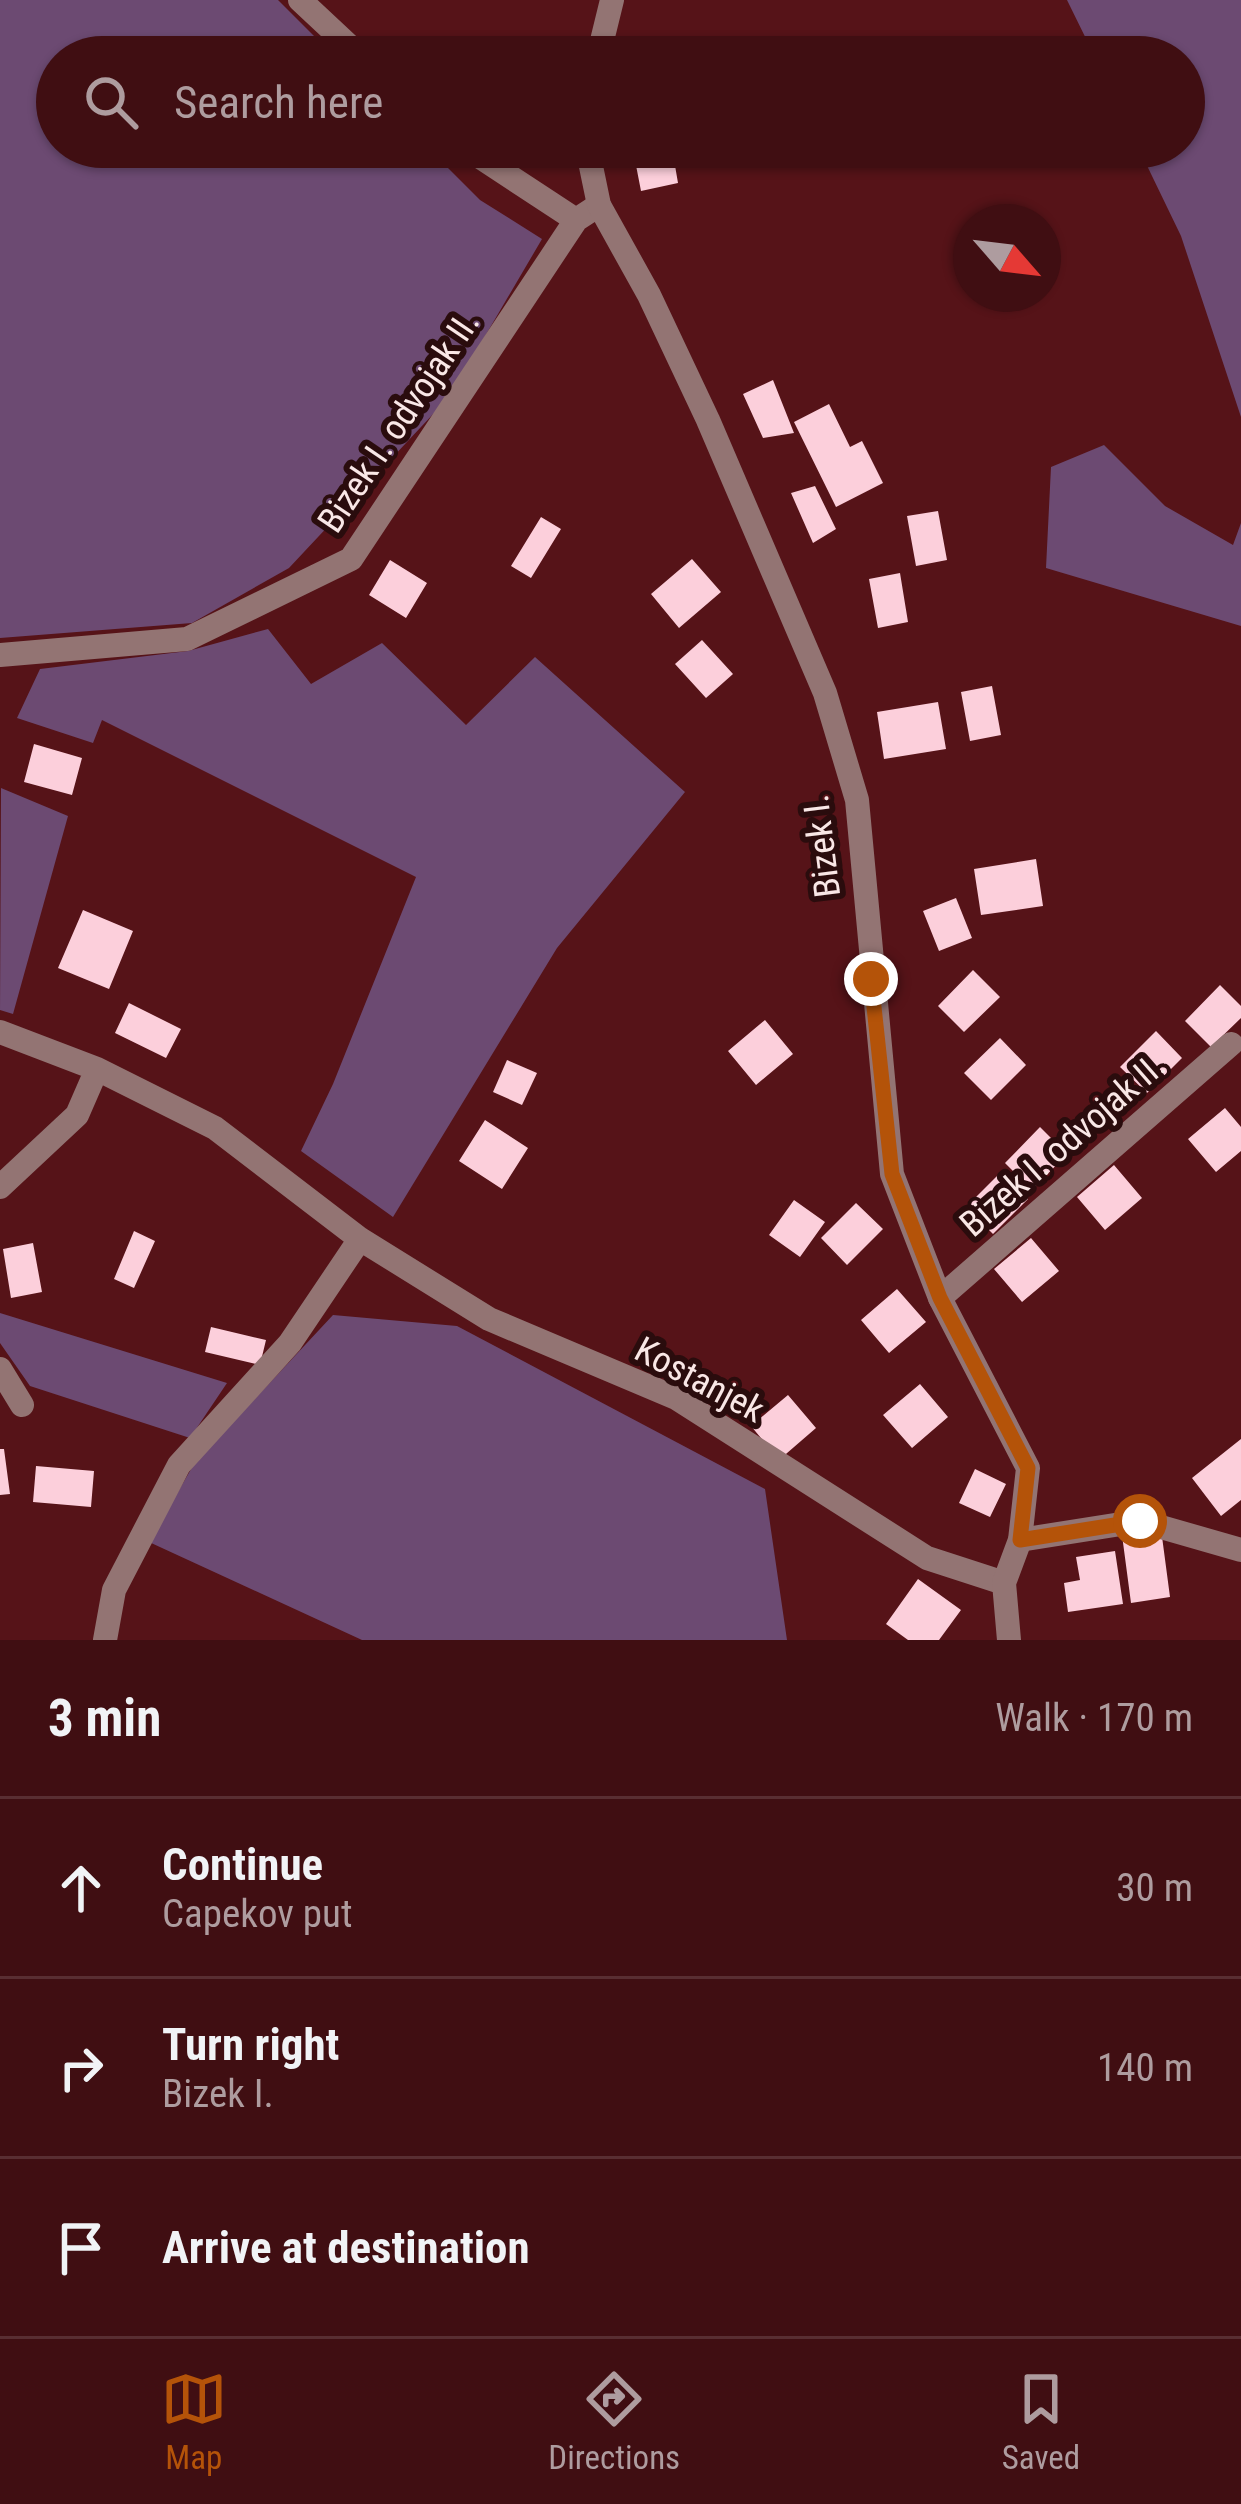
<!DOCTYPE html>
<meta charset="utf-8">
<style>
body{margin:0;font-family:"Roboto Condensed",sans-serif;background:#4b1c20;color:#f1f3f6}
.compass{position:absolute;left:953px;top:204px;width:108px;height:108px;border-radius:50%;background:#400e12;box-shadow:0 3px 9px #0004;rotate:118deg}
.stop{position:absolute;width:36px;height:36px;margin:-27px;border:9px solid #b45309;border-radius:50%;background:#fff}
.stop.end{background:#b45309;border-color:#fff;box-shadow:0 3px 12px #0008}
.list{margin:0;padding:0;list-style:none}
h2{display:flex;justify-content:space-between;align-items:center;height:156px;margin:0;padding:0 48px;font-size:51px}
h2 small{font-size:39px;font-weight:400;color:#ae9c9f}
.list li{display:grid;grid-template-columns:78px 1fr auto;gap:36px;align-items:center;box-sizing:border-box;height:180px;padding:0 48px;border-top:3px solid #592e32}
.list b{display:block;font-size:45px;white-space:nowrap}
.list p{margin:0;font-size:39px;white-space:nowrap;color:#ae9c9f}
.list em{font-size:39px;font-style:normal;color:#ae9c9f}
.icon{flex:none;width:66px;height:66px;fill:none;stroke:currentColor;stroke-width:2;stroke-linecap:round;stroke-linejoin:round}
.map{position:relative;flex:none;width:1241px;height:1640px;overflow:hidden}
.search{position:absolute;background:#400e12;box-shadow:0 3px 9px #0004;left:36px;right:36px;top:36px;height:132px;display:flex;align-items:center;gap:30px;box-sizing:border-box;padding:0 42px;border-radius:66px;color:#ae9c9f;font-size:45px}
.sheet{height:696px;background:#400e12}
nav{display:flex;justify-content:space-around;align-items:center;box-sizing:border-box;height:168px;border-top:3px solid #592e32;background:#400e12;font-size:33px;color:#ae9c9f}
nav a{display:grid;justify-items:center;gap:6px}
nav .on{color:#b45309}
.map>svg:first-child{display:block}
.green{fill:#6c4a72}
.building{fill:#fccfdb}
.lines{fill:none;stroke-linecap:round;stroke-linejoin:round}
.minor{stroke:#937473;stroke-width:24}
.tertiary{stroke:#937473;stroke-width:24}
.route{stroke:#b45309;stroke-width:15}
.labels{text-anchor:middle;stroke-width:12;stroke-linejoin:round;paint-order:stroke}
.street-label{font-size:36px;fill:#f9e7e6;stroke:#2a0c0d}
</style>
<div class="map">
<svg width="1241" height="1640" viewBox="0 0 1241 1640">
<rect width="100%" height="100%" fill="#561318"/>
<!-- green -->
<path class="green" d="M0,0h278l57,57h-278v90h370l53,53 62,39 -92,157 -161,172 -97,55 -192,15z
M1067,0h174v417l-60,-181 -43,-89h46v-90h-89z
M1104,445l61,61 68,39 8,-22v103l-195,-58 5,-101z
M268,629l43,55 71,-41 84,82 69,-68 150,135 -128,156 -164,269 -92,-66 32,-67 83,-207 -314,-157 -9,23 -76,-25 23,-49 148,-18z
M1,788l67,28 -55,198 -13,-4z
M0,1313l227,70 -37,55 -160,-52 -30,-43z
M333,1315l124,11 308,163 22,151h-425l-213,-98 45,-78z"/>
<!-- building -->
<path class="building" d="M672,148l6,35 -37,8 -7,-36z
M773,380l21,53 -31,5 -20,-44z
M829,404l21,43 12,-6 21,42 -47,24 -42,-85z
M815,486l21,43 -23,14 -22,-50z
M938,511l9,49 -31,6 -9,-50z
M541,517l20,12 -30,49 -20,-12z
M692,559l29,33 -42,36 -28,-34z
M390,560l37,23 -21,35 -37,-23z
M900,573l8,49 -30,6 -9,-49z
M702,640l31,34 -27,24 -31,-34z
M992,686l9,49 -31,6 -9,-49z
M938,702l8,47 -62,10 -7,-47z
M34,744l48,14 -10,37 -48,-13z
M1036,859l7,47 -62,9 -7,-46z
M956,898l16,40 -33,13 -16,-40z
M83,910l50,21 -24,58 -51,-21z
M973,970l27,27 -36,35 -26,-26z
M1220,985l21,21v12l-30,29 -26,-26z
M129,1003l52,26 -15,29 -51,-25z
M765,1020l28,34 -37,31 -28,-34z
M1156,1031l26,27 -35,35 -27,-26z
M1000,1038l26,27 -35,35 -27,-27z
M507,1060l30,13 -15,32 -29,-13z
M1225,1108l16,19v24l-25,21 -28,-33z
M485,1120l43,28 -26,41 -43,-28z
M1040,1127l27,27 -35,36 -27,-27z
M1114,1165l28,33 -37,32 -28,-33z
M1001,1172l27,27 -35,35 -27,-27z
M794,1200l31,22 -25,35 -31,-22z
M856,1203l27,26 -36,36 -26,-27z
M134,1231l21,10 -21,47 -20,-9z
M1031,1238l28,33 -37,31 -28,-33z
M33,1243l9,49 -31,6 -8,-49z
M897,1289l29,33 -37,31 -28,-33z
M211,1327l55,13 -6,25 -55,-13z
M920,1384l28,33 -36,31 -29,-33z
M788,1395l28,33 -37,32 -28,-34z
M1241,1439v61l-20,16 -29,-38z
M0,1449h4l6,45 -10,1z
M36,1466l58,5 -3,36 -58,-5z
M975,1469l31,15 -16,33 -31,-14z
M1161,1529l9,68 -39,6 -9,-68z
M1115,1551l8,53 -55,8 -4,-29 16,-3 -4,-23z
M918,1579l43,31 -22,30h-31l-22,-16z"/>
<g class="lines">
<!-- minor -->
<path class="minor" d="M300,0l61,57
M465,147l111,73
M0,655l187,-16 164,-80 225,-339 23,-15
M0,1032l97,37 118,59 145,111 129,80 187,79 251,160 77,25
M0,1187l77,-72 20,-46
M940,1298l291,-254
M0,1369l22,36
M1020,1540l120,-19 101,29
M105,1640l9,-50 65,-125 111,-122 70,-104"/>
<!-- tertiary -->
<path class="tertiary" d="M598,57l14,-57
M587,147l12,58 50,90 59,125 117,273 32,107 35,374 48,124 88,170 -8,72 -16,43 5,57"/>
</g>
<g class="lines">
<!-- route -->
<path class="route" d="M871,979l21,195 48,124 88,170 -8,72 120,-19"/>
</g>
<g class="labels">
<!-- street labels -->
<g class="street-label">
<text transform="translate(398 421) rotate(-56)" y="13">Bizek I. odvojak II.</text>
<text transform="translate(821 846) rotate(-97)" y="13">Bizek I.</text>
<text transform="translate(1062 1144) rotate(-41)" y="13">Bizek I. odvojak II.</text>
<text transform="translate(700 1379) rotate(28)" y="13">Kostanjek</text>
</g>
</g>
</svg>
<svg class="compass" viewBox="-18 -18 36 36"><path d="M0-13l5 13h-10z" fill="#e53935"/><path d="M0 13l5-13h-10z" fill="#ae9c9f"/></svg>
<div class="stop" style="left:1140px;top:1521px"></div>
<div class="stop end" style="left:871px;top:979px"></div>
<div class="search"><svg class="icon" aria-label="search" viewBox="0 0 24 24"><circle cx="10" cy="10" r="6"/><path d="M15 15l6 6"/></svg>Search here</div>
</div>
<section class="sheet">
<h2>3 min<small>Walk · 170 m</small></h2>
<ul class="list">
<li><svg class="icon" aria-label="ahead" viewBox="0 0 24 24"><path d="M12 20V5M6 11l6-6 6 6"/></svg><div><b>Continue</b><p>Capekov put</p></div><em>30 m</em></li>
<li><svg class="icon" aria-label="right" viewBox="0 0 24 24"><path d="M7 20v-9h11M14 6l5 5-5 5"/></svg><div><b>Turn right</b><p>Bizek I.</p></div><em>140 m</em></li>
<li><svg class="icon" aria-label="arrive" viewBox="0 0 24 24"><path d="M6 21V4h12l-3 4 3 4H6"/></svg><div><b>Arrive at destination</b></div></li>
</ul>
</section>
<nav>
<a class="on"><svg class="icon" aria-label="map" viewBox="0 0 24 24"><path d="M3 6l6-2 6 2 6-2v14l-6 2-6-2-6 2zM9 4v14M15 6v14"/></svg>Map</a>
<a><svg class="icon" aria-label="directions" viewBox="0 0 24 24"><path d="M12 3l9 9-9 9-9-9zM9 14v-3h6M13 9l2 2-2 2"/></svg>Directions</a>
<a><svg class="icon" aria-label="saved" viewBox="0 0 24 24"><path d="M7 4h10v16l-5-4-5 4z"/></svg>Saved</a>
</nav>
